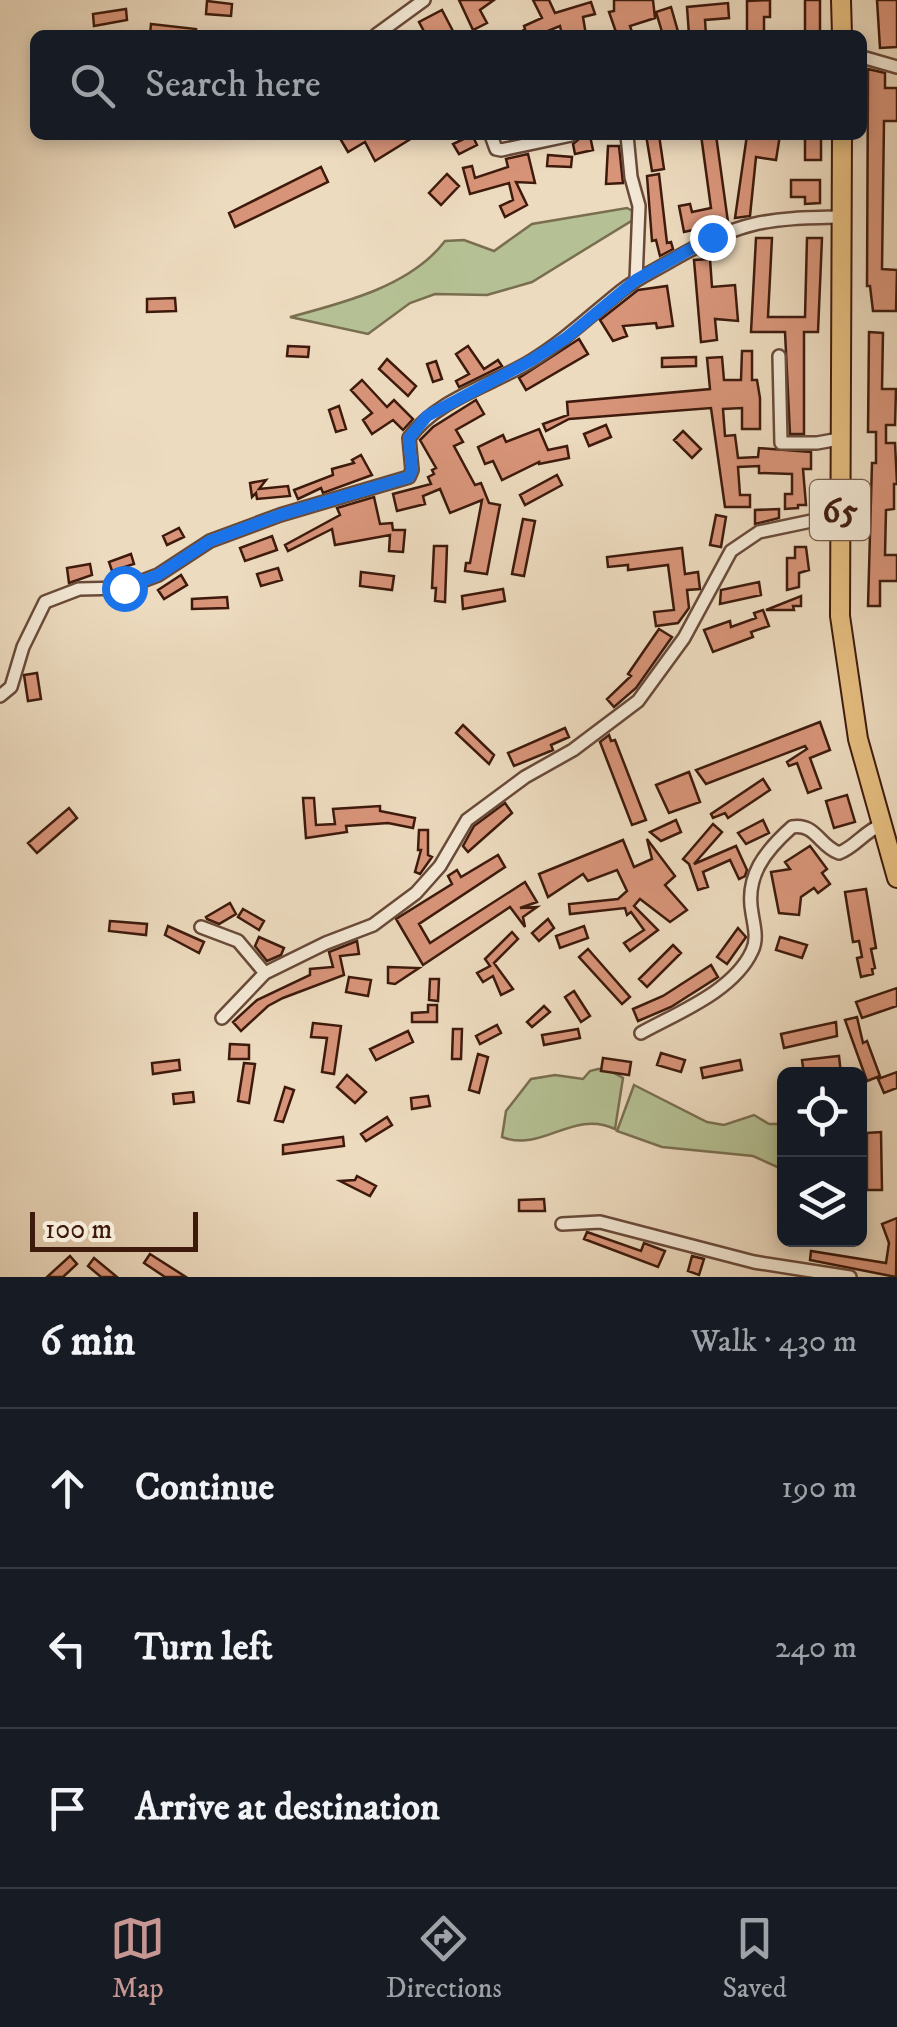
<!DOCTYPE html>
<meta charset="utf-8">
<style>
body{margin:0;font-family:"IM FELL DW Pica",serif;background:#242831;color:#f1f3f6}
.controls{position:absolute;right:30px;bottom:30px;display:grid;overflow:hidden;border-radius:15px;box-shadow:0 5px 15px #0003}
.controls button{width:90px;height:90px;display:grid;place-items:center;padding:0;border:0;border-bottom:2px solid #363941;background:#171b24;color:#f1f3f6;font:50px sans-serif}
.scale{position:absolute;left:30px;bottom:25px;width:168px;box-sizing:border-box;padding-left:10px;border:5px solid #3d1a0c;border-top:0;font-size:28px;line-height:35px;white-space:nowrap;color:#3d1a0c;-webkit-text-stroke:8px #f3e8d5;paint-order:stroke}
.stop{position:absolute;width:30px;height:30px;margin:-22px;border:8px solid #1a73e8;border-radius:50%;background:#fff}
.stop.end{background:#1a73e8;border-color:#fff;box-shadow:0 2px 10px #0008}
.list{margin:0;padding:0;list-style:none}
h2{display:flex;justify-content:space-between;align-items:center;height:130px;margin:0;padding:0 40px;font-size:42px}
h2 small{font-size:32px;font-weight:400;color:#9ea1a6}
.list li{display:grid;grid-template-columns:65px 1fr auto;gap:30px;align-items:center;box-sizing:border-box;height:160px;padding:0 40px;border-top:2px solid #363941}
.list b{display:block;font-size:38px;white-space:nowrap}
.list em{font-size:32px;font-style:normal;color:#9ea1a6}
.icon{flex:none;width:55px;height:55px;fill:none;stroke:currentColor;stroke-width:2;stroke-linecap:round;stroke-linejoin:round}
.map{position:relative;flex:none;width:897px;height:1277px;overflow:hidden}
.search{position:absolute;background:#171b24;box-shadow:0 5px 15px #0003;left:30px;right:30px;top:30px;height:110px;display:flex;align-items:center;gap:25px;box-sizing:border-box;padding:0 35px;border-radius:15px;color:#9ea1a6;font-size:38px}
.sheet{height:610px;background:#171b24}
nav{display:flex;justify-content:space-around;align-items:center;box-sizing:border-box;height:140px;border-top:2px solid #363941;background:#171b24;font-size:28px;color:#9ea1a6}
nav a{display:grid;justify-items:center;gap:5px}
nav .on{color:#c59692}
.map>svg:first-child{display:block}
.green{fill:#b5c194;stroke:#796e50;stroke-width:2.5}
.building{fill:#d89479;stroke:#3d1a0c;stroke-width:2.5}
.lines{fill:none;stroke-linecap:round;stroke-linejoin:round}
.street-casing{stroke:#694a39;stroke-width:16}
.primary-casing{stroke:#3d1a0c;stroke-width:22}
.street{stroke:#f3e8d5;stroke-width:11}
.primary{stroke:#e6be80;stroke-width:18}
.route{stroke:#1a73e8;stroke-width:12}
.labels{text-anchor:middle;stroke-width:8;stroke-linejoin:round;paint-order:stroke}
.shield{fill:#f3e8d5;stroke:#745848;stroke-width:2.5}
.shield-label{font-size:35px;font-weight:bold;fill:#3d1a0c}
</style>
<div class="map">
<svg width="897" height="1277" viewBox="0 0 897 1277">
<rect width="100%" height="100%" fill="#eddbbf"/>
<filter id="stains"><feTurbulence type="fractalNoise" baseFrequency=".002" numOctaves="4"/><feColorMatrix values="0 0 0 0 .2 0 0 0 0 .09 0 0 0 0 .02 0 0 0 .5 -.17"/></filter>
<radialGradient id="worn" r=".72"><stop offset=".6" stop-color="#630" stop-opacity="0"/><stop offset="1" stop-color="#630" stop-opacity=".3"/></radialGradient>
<!-- green -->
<path class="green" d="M627,208l14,7 -109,67 -45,13 -52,-1 -25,9 -42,31 -78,-17c53,-14 121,-31 155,-76l19,-1 30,11 38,-27z
M598,1069h9l16,9 -8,51c-43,-20 -72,24 -113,8l4,-26 25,-32 24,-4 28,4 7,-8z
M634,1085l73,37 17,3 30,-10 15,9h15v46l-31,-14 -91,-9 -45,-16z"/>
<!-- building -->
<path class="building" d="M459,0h35l-14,10 7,13 -14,7z
M533,0h16l6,13 36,-11 4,12 -12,3 3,18h-24l-2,-9 -22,9h-21l8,-6 -1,-3 18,-8z
M614,0h39l2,18 -25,8 3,9h-16l-8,-23 5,-1z
M770,0v17h-6v18h-17v-34z
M805,0h15v35h-15z
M877,0h20v47l-17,1z
M207,1l25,3 -1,12 -25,-2z
M728,3l1,15 -24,2 1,15h-17l-2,-28z
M671,7l8,28h-16l-7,-23z
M126,9l1,11 -33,6 -1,-12z
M442,10l13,25h-29l-7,-13z
M151,24l45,5v6h-46z
M868,69l17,4v15h12v33h-13l-2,148 15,1 -1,41h-23l-3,-25h-3z
M338,135h79l-42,26 -10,-19 -17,10z
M472,135l5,10 -18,9 -6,-10z
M646,135h13l5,34 -12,2z
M701,135h15l12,87 -44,10 -5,-26 11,-2 2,8 19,-4z
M747,135h33l-4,25 -20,-3 -6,59 -15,2z
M805,135h16v25h-16z
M590,136l3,14 -18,4 -2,-10 7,-6z
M608,146h11l4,37 -17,1z
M528,154l7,29 -19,-1 11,23 -22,12 -5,-11 13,-6 -4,-17 -39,11 -7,-26 9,-2 3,12 33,-11 -2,-8z
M548,155l24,2 -1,10 -24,-1z
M321,167l7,15 -93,45 -6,-14z
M447,174l12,12 -18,19 -12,-12z
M659,174l8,69 4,-1 2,7 -13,7 -4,-16 -4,1 -5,-65z
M791,180h29v23l-15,1v-7h-14z
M756,238h16l-4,79h37l2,-79h15l-4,94h-14v102h-14l-5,-102h-34z
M710,259l2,28 23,-2 3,36 -23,-2 2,21 -16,2 -7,-82z
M667,286l6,40 -16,2 -1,-5 -33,3 4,10 -14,5 -13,-21 38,-30z
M175,298l1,13 -29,1v-13z
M869,332l14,1 -1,56h14l-1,36h-9v18h9l2,41h-3v25l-8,1 -1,45h12v26h-17v25h-12l4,-143h4v-31h-8z
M579,339l9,15 -62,36 -7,-12z
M288,346l21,1 -1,10 -21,-1z
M468,346l16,23 14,-9 4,6 -43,21 -3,-6 13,-7 -13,-20z
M742,351h10v29h5l3,18v31h-18v-21l-19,1 2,27 10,-1 3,23 20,-1 1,-9 52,4v17h-8l3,36h-8v3l-13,1v-15h7v-20l-33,-1v-7l-21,1 2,28h10v12h-25l-14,-99 -142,11 -23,12 -3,-7 25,-9 -1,-13 143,-13 -3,-31 15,-1 2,23h17z
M696,357v9l-34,1v-9z
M387,359l29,27 -8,10 -29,-27z
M436,361l6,18 -9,3 -6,-18z
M362,380l25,27 7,-7 19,19 -10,11 -10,-10 -21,14 -9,-14 9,-7 -21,-23z
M476,400l8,14 -28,16 7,12 -9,4 21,39 6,-2 8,20 11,2 -13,69 -22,-3 1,-8h4l12,-63 -32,13 -10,-24 -17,7 2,8 -28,7 -4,-17 38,-10 -3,-7 6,-3 -2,-4 4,-2 -16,-28 13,-13z
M339,406l7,23 -10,3 -7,-22z
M606,425l5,12 -22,9 -5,-12z
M539,429l9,21 19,-4 2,12 -30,6v-2l-37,18 -9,-19 -8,3 -7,-17 25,-12 3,7z
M683,431l18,18 -9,9 -18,-18z
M361,455l11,20 -49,18 -2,-5 -23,11 -4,-9 39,-15 -1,-6 22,-6 -2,-3z
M557,475l5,10 -37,20 -5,-10z
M266,480l-7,9 29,-3 2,10 -33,3 -1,-6 -4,4 -2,-14z
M374,497l6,27 12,-1 1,7h12l-2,22 -14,-1 1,-16 -55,10 -3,-16 -44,22 -3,-6 55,-30 -3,-7z
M779,509v9l-24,6v-14z
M716,515l10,2 -5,30 -11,-2z
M523,519l12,2 -11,55 -12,-2z
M179,528l5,9 -17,8 -4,-9z
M272,536l5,14 -32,11 -5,-13z
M434,546h13l-2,56 -10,-1 1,-13h-4z
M795,547h11l3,23 -10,3v14l-12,3v-32h8z
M682,548l3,26 13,-2 2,17 -13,1 2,18 -11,15 -22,3 -2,-14 20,-2 -6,-45 -40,5v-5l-20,2 -1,-10z
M131,554l3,10 -22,7 -3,-9z
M90,564l2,11 -23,8 -2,-15z
M278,568l4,12 -21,6 -4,-12z
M361,572l33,4 -2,14 -32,-4z
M181,575l6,10 -23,14 -6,-9z
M759,582l2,13 -41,9 1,-14z
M503,589l2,12 -42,8 -1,-13z
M801,596v10h-8l1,4h-28z
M227,597l1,11 -36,1v-10z
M763,610l6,16 -18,6 2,5 -40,15 -9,-22 26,-9 1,6 25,-9 -2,-5z
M659,629l13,8 -36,51 -22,19 -7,-8 24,-23 -3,-2z
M37,673l4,26 -13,2 -4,-26z
M820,722l10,28 -20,8 11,30 -13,5 -11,-30 -8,3 -2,-4 20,-13 -2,-3 -99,38 -10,-14z
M463,725l31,30 -5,9 -33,-31z
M565,728l4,9 -18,8 2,5 -39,16 -6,-13z
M609,735l2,6 4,-1 31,80 -14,5 -32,-83z
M689,772l11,30 -31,11 -13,-28z
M763,779l7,11 -42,28 -3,-5 -12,5 -2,-4z
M847,795l8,27 -21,6 -8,-27z
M303,798h11l2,27 19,-1 -2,-15 47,-3v5l35,7 -2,10 -25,-5 -42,3 1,6 -41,6z
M505,803l7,10 -44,39 -5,-6 11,-20z
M69,808l8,10 -40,35 -9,-10z
M676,820l5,12 -20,9 -11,-9z
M763,820l6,13 -23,11 -8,-11z
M713,824l9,8 -28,32 42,-18 11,24 -2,6 -6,3 -9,-19 -27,12 5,15 -10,3 -9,-26 -6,-5z
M419,830h9v25l4,2 -12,17 -5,-2 6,-22h-3z
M647,839l28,37 -10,9 22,25 -17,12 -30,-23 -6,7 24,24 -28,21 -6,-8 20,-13 -13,-18 -4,3 -2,-7 -55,6 -1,-10 49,-5 9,-8 -10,-21 -29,11 -5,-7 -35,23 -9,-23 84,-34 11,27 18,-8z
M810,846l17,23 -5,4 8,11 -12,9 -4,-5 -13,9 -2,18 -20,-2 -8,-41 19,-3 -5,-7z
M498,855l7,12 -86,57 11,19 95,-61 12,20 -17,6 17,-1 -14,10 2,10 -15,-20 -87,58 -27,-46 56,-35 -4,-8 9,-6 4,7z
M866,889l10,59 -5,1 4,19 -3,1 1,5 -12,3 -4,-19 5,-1 -3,-16 -6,1 -8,-50z
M230,903l6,11 -17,10 -12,-5 -1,-2z
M243,909l21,12 -5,9 -21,-13z
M548,919l6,9 -15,13 -7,-8z
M110,921l37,3 -1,11 -37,-4z
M168,926l36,16 -5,11 -34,-18z
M584,926l4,12 -28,10 -4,-12z
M738,928l8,9 -19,27 -10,-7z
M512,932l6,7 -24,24 19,26 -12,6 -8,-19 -10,6 -6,-9 13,-7 -5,-7z
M259,937l25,11 -3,7 -14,6 -12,-15z
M780,937l27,8 -5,13 -26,-8z
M357,941l2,13 -19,2 4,19 -61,23 -15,8 -27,25 -8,-9 24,-22 53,-25v-6l23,-2 -4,-15z
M673,945l8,8 -34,34 -8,-8z
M588,949l42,48 -8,7 -43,-47z
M711,965l7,12 -47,30 -33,14 -5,-12 30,-13z
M388,967l31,1 -24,16 -7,-1z
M349,977l22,3 -3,16 -22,-4z
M430,979h9l-1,22 -9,-1z
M897,988v18l-35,12 -6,-16z
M574,991l16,25 -9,6 -16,-25z
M428,1005h9v17h-25v-9l16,-1z
M544,1006l6,6 -18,15 -5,-5z
M857,1017l6,26 4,-2 13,35 -13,5 -22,-61z
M836,1022l1,14 -53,12 -3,-14z
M313,1023l28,3 -7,48 -12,-2 5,-34 -16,-1z
M497,1025l4,8 -21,11 -4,-8z
M453,1029h9l-1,30h-9z
M578,1029l2,9 -36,7 -2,-10z
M408,1031l5,11 -37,18 -6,-11z
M230,1044l19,1v14h-20z
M661,1053l24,7 -4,12 -24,-7z
M478,1054l10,3 -9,36 -10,-3z
M839,1056l2,18h-37l-2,-14z
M603,1058l28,4 -2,13 -28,-4z
M179,1060l1,10 -27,4 -1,-11z
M740,1060l2,10 -39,8 -2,-10z
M244,1063l11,1 -6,39 -11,-2z
M897,1072v16l-13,5 -6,-14z
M347,1075l19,17 -11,11 -18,-16z
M285,1087l9,3 -11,32 -8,-2z
M193,1092l1,10 -20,2 -1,-10z
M428,1096l2,10 -18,3 -1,-11z
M387,1117l5,8 -26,16 -5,-7z
M881,1132l1,58h-15v-57z
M343,1137l1,9 -61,8v-9z
M357,1176l19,10 -6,10 -30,-15 15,-1z
M544,1199l1,12h-26v-11z
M897,1218l-1,59 -86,-17 1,-9 75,12 3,-20 -7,-19z
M587,1232l54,19 3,-8 21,8 -7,16 -74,-28z
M150,1254l36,23h-21l-21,-14z
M70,1256l7,8 -14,13h-16z
M692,1256l12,3 -5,16 -11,-4z
M94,1258l23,19h-16l-13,-11z"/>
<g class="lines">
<defs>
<path id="street" d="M376,35l48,-35
M862,57l35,10
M627,135l4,42 8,29 -3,74
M492,138l4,11 5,1 70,-15
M779,356l2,87h36l22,-4
M0,696l11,-9 12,-40 22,-45 34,-13 45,-1 34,-13 52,-34 70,-26 129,-38 3,-7 -3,-32c28,-39 81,-52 122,-77 33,-20 60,-46 90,-70 16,-13 35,-21 53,-32 67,-38 91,-41 168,-42
M201,927l37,14 27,32
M222,1018l43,-45 61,-30 47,-18 43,-32 24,-27 27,-46 58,-43 48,-27 65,-49 46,-63 47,-87 28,-19 81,-17
M641,1033c36,-20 93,-42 111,-82 6,-12 2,-25 0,-38 -7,-37 13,-62 40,-86 24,-4 27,19 47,26 16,-6 25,-21 42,-28
M562,1224l38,-2 154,40 96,15"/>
<path id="primary" d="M841,0l1,35
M842,135l-2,481 18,123 39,139"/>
</defs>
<!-- street casing -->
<use href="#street" class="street-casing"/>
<!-- primary casing -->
<use href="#primary" class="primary-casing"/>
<!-- street -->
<use href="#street" class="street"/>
<!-- primary -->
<use href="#primary" class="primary"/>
</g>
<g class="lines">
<!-- route -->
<path class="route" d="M124,588l34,-13 52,-34 70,-26 129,-38 3,-7 -3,-32 18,-22 105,-56 34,-22 70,-58 76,-43"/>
</g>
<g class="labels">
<!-- shield labels -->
<rect class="shield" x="810" y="480" width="60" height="60" rx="8"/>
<g class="shield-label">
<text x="840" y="522">65</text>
</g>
</g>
<rect width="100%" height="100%" filter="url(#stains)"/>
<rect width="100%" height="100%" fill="url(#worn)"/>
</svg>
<div class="controls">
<button><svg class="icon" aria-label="locate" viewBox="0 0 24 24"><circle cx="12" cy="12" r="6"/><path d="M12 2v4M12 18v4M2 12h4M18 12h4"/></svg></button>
<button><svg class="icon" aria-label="layers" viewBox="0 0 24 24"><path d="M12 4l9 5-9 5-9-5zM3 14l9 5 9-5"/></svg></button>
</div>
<div class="scale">100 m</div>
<div class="stop" style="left:124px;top:588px"></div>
<div class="stop end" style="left:712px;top:237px"></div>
<div class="search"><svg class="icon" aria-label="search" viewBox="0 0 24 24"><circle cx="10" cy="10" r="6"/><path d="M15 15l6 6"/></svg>Search here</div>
</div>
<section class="sheet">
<h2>6 min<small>Walk · 430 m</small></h2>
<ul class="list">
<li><svg class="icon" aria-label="ahead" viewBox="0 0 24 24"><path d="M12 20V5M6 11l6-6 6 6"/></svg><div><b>Continue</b></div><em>190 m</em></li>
<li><svg class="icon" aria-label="left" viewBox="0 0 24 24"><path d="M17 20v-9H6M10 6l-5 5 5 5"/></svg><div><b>Turn left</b></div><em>240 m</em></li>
<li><svg class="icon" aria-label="arrive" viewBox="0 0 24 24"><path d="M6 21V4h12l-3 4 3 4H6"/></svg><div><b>Arrive at destination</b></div></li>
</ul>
</section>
<nav>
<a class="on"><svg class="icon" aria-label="map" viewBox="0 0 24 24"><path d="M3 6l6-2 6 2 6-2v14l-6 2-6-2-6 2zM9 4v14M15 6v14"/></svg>Map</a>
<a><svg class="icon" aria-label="directions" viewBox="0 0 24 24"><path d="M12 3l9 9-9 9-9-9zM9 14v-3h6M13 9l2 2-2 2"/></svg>Directions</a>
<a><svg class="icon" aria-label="saved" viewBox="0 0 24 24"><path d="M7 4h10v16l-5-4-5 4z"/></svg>Saved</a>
</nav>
